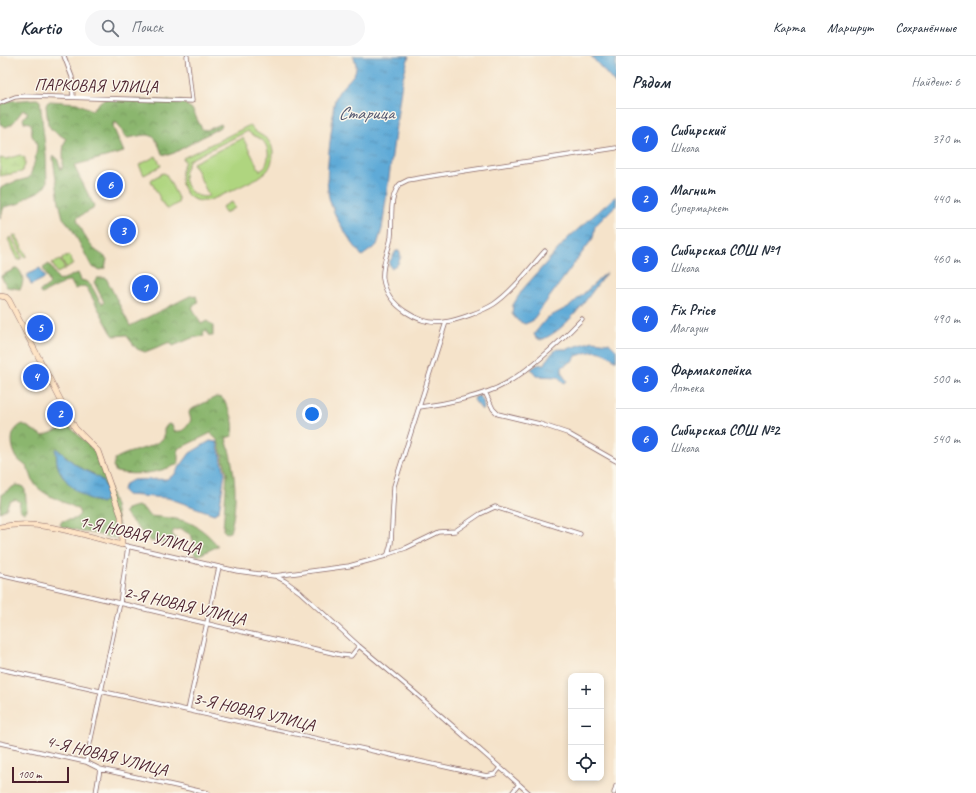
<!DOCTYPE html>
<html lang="ru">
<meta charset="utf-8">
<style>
body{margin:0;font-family:Caveat,sans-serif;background:#f6f6f7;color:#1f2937}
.controls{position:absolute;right:12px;bottom:12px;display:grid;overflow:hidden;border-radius:8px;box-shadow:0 2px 6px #0003}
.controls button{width:36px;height:36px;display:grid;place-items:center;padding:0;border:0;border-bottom:1px solid #e0e1e3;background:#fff;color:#1f2937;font:20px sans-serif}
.scale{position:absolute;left:12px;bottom:10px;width:57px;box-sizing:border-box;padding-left:4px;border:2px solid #4a1f2b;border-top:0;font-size:11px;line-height:14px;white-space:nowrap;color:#4a1f2b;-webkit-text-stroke:3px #fbf7ec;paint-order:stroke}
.you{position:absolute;left:312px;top:358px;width:14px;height:14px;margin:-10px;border:3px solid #fff;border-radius:50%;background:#1a73e8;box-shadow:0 0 0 6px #1a73e833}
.badge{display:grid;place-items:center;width:26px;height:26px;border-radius:50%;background:#2563eb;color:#fff;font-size:13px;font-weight:700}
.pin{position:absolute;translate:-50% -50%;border:2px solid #fff;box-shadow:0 1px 4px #0006}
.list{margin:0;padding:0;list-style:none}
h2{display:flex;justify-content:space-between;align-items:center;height:52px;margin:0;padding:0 16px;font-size:17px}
h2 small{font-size:13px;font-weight:400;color:#747a83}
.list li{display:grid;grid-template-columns:26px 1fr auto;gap:12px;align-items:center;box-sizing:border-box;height:60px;padding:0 16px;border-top:1px solid #e0e1e3}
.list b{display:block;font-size:15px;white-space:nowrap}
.list p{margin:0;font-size:13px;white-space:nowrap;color:#747a83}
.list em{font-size:13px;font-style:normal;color:#747a83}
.icon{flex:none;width:22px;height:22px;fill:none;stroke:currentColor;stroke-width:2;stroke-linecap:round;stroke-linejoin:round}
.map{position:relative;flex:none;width:616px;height:737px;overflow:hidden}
header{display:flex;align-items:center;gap:24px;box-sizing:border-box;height:56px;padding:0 20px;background:#fff;border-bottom:1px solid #e0e1e3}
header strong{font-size:19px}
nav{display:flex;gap:22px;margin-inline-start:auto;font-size:14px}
.search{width:280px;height:36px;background:#f6f6f7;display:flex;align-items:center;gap:10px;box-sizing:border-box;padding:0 14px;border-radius:22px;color:#747a83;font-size:15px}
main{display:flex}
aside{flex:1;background:#fff}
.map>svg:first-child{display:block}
.grass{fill:url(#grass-tufts);stroke:#7c7a55}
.forest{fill:url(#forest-crowns);stroke:#6a6a4c;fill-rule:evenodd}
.wetland{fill:url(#wetland-marsh);stroke:#7c7a55}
.park{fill:url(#park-dots);stroke:#7c7a55}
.pitch{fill:#afd57f;stroke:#7c7a55;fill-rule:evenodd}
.water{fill:url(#water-ripples);stroke:#546481}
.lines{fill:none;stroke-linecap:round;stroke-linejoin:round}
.street-casing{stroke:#866463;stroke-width:5}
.secondary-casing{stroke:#866463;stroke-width:6}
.street{stroke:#fff;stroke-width:3.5}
.secondary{stroke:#fee4c5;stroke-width:5}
.labels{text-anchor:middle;stroke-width:3;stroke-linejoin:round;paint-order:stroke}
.street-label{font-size:17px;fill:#4a1f2b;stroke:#fbf7ec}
.water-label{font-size:18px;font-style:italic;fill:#525770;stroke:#fbf7ec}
</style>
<header>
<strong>Kartio</strong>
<div class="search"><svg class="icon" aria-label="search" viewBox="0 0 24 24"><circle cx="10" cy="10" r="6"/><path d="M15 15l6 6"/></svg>Поиск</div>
<nav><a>Карта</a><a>Маршрут</a><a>Сохранённые</a></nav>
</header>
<main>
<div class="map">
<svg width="616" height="737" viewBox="0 0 616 737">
<defs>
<pattern id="grass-tufts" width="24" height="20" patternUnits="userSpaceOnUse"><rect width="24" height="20" fill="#afd57f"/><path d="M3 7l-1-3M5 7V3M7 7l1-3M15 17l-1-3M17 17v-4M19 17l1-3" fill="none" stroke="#98b66e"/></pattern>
<pattern id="forest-crowns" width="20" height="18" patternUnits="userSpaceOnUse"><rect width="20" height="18" fill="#8bb66e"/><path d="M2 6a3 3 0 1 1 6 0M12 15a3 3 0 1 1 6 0" fill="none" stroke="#74935b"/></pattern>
<pattern id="wetland-marsh" width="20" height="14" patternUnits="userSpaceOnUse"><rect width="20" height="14" fill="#afd57f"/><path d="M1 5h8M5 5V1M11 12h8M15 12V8" fill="none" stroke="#98b66e"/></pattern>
<pattern id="park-dots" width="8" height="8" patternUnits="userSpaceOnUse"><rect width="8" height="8" fill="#afd57f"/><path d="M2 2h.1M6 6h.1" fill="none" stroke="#98b66e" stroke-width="1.8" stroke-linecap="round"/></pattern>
<pattern id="water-ripples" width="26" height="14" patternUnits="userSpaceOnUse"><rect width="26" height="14" fill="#5faad7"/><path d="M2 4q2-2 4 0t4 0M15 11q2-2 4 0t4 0" fill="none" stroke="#508aaf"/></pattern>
</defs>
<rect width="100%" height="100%" fill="#fbf7ec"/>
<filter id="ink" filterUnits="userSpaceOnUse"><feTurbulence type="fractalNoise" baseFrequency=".025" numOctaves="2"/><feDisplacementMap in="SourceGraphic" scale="8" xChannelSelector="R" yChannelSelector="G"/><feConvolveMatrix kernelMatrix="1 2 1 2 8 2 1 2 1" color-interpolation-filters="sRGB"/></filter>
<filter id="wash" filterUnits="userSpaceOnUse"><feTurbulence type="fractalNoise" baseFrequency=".012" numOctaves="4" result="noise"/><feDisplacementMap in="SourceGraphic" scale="16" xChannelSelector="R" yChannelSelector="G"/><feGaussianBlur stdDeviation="0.9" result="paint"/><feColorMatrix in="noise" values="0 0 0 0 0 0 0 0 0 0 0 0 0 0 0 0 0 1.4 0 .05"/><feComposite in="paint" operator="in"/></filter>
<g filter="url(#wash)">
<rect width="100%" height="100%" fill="#f5e3ca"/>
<!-- grass -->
<path class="grass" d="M16,179l11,21 -3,1 -11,-21z
M11,181l11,21 -4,2 -10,-21z
M60,204l5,9 -8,4 -5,-10z"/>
<!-- forest -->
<path class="forest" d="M37,43l3,2 6,54 1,28c-5,12 -21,10 -26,20l-17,4 -4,12v-31l14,-6 15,-4c4,-8 10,-30 7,-37 -3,-6 -2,0 -4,-6 -1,-5 1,-8 -2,-12l-6,-1 -1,-3 5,-7 -5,-2 -11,14 -6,3 -6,-3v-19l9,-4z
M106,43l75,2 11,8 10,20 5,1 14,-6 1,2 -48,27 -6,2 -6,-1c-8,-24 -12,-20 -34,-16 -5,-3 -7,-10 -11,-15h-3l-1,4 11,25 -49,13v3l19,38 -1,3 -15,8 -1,3c5,9 9,21 17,29 4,4 9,5 13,10l-2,9 -5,2 -8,-3 -21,-40 -8,-9 -4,-16 -6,-44 1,-2 3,2 4,12c5,-7 -1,-19 5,-31l-15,-10 -3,-5 -2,-18 1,-3 3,-2 27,2 15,7 9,-9z
M49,208l10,17 19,-8 3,7c13,2 13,15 21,24l2,-2 -10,-20 3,-4h9l24,48 62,-31 4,1 2,7 -6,4 9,17 6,-3 6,5v10h-4l-2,-5 -4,2 1,3 -12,2 -19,8 -3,-4 -25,10 -8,-3 -11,-14 -12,1 -3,-4 -24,-44 -3,-2 -9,3 -5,-9 -28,14 -2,-1v-2l10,-7 -7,-16z
M17,212c6,5 8,14 3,21l-13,-2 -6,-11z
M216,341l6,1c7,8 15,27 10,38l-6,2c9,32 13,62 4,94l-4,1 -3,-3 4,-57 -9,-32 -7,-8 -33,16v15c-19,9 -41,12 -62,8l-3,-6 2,-7c16,-10 33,-8 49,-21v-9l4,-5 4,1 3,7c9,0 12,-5 16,-12l-2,-7 1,-3z
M23,368l20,12 26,-10 28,27 18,53 5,30 -2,3 -55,-12 -3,-2 2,-4 13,-2 5,-5 -2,-5c-11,-6 -25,-10 -36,-18 -12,-9 -8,-12 -14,-22 -2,-5 -8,-6 -11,-11 -6,-11 -9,-28 6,-34zM56,392l24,20 14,6 -36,-8z
M16,429l6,1 3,4 2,20 -3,3 -5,-4 1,-7 -4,-3 -7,3 -3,7 -6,3 2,-18z
M137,450l7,3 5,7c33,3 46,3 69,30l-21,10 -3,-2 1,-8 -4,-11 -10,-6 -7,1 -2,4 5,6 1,4 -28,-3 -26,-28 2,-4z"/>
<!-- wetland -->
<path class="wetland" d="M20,99l5,3v7l-3,7 -22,4v-18l6,1z"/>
<!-- park -->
<path class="park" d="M69,199l5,9 -8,4 -5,-9z"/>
<!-- pitch -->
<path class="pitch" d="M250,69c6,12 21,9 23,27 0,7 -2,15 -7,20 -5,5 -53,29 -61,29 -22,2 -29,-23 -20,-39l-2,-4zM248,75c3,5 9,5 14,9 9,8 8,25 -2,31l-17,-33 -50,25 16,33c-14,4 -28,-10 -24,-25 1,-4 4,-7 4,-11z
M156,100l5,10 -17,9 -5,-10z
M163,117l3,1 13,26 -1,3 -10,6 -3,-1 -14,-27 1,-2z
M232,146l3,6 -10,5 -3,-6z"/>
<!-- water -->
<path class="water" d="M353,0h56l-7,25 -20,148 -5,16 -15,11c-13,-17 -32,-43 -34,-65 -2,-19 1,-39 3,-58 2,-11 1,-26 5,-36 7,-17 28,-21 17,-41z
M591,0h25v29z
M616,140v9l-21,21 -2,12 -61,83 -7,3 -7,-3 -6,-7 1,-9 10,-16 45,-51z
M396,195h3l2,5 -3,8 -7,4 -2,-5z
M40,212l5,10 -14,7 -4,-10z
M607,216c-19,24 -37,56 -66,68l-5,-2 -2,-4 13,-16 23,-12z
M593,285l16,2 7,7v11c-16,-13 -21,-11 -40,-5l-2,4 -12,7v7l5,7 -3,2 -6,-6 -21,-1 -6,-7 6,-4 8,-1 4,-8 8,-7h10z
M479,340l4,5 1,8 -2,1 -8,-10 1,-3z
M210,385l7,1 8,31 -6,38 -5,3 -46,-16 -41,-3 -4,-4 1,-6 9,-5 34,-1 7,-4 16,-22z
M56,392c8,6 16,15 25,20 15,9 28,10 25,32l-5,3c-18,-4 -36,-19 -43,-36 -2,-6 -1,-12 -3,-18z"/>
</g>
<g filter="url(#ink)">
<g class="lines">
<defs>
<path id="street" d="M64,0l8,21 1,20
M0,47l15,-6 10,-1 167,5 -5,-45
M545,195c-16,18 -32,40 -51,53 -11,7 -36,16 -49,18 -25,4 -58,-16 -62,-43 -2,-14 6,-28 8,-42 2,-17 -3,-39 9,-53l8,-4 30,-5 178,-27
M485,336l8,17 5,5 42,10 27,9 49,28
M420,351c24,-3 64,-11 85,-23 29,-17 54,-41 77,-65
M122,489l115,26 37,5 75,-10 37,-10 2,-2 3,-11 3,-57 52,-164
M388,498l18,-6 33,-16 16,-1 25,-17 15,-7 85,27
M0,519l341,80 10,1 8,-10
M275,520l10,5 15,11 59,54 54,45 116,102
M0,613l487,107 8,-2 4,-5
M188,654l31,-143
M0,687l86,19 14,7 108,24
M86,706l34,-159 8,-57
M96,737l4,-24
M512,737l7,-9
M614,737l2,-7"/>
<path id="secondary" d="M0,240l6,1 3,3 66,128 23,23 23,65 1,29c-39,-10 -82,-26 -122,-18"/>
</defs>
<!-- street casing -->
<use href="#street" class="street-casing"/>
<!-- secondary casing -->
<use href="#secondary" class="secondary-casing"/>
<!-- street -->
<use href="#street" class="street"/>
<!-- secondary -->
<use href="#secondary" class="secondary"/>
</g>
</g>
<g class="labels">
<!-- street labels -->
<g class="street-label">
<text transform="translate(96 29) rotate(1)" y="6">ПАРКОВАЯ УЛИЦА</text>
<text transform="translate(140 478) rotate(13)" y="6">1-Я НОВАЯ УЛИЦА</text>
<text transform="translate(185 549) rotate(13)" y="6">2-Я НОВАЯ УЛИЦА</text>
<text transform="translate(254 655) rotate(13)" y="6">3-Я НОВАЯ УЛИЦА</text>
<text transform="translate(107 699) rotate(14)" y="6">4-Я НОВАЯ УЛИЦА</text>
</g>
<!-- water labels -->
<g class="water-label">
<text x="366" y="63">Старица</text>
</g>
</g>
</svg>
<div class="controls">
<button>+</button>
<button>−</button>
<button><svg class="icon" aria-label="locate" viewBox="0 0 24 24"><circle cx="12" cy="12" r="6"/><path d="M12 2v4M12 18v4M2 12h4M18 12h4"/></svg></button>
</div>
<div class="scale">100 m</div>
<div class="you"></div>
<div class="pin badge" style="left:145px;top:232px">1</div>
<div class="pin badge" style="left:60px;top:358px">2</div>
<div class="pin badge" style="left:123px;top:175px">3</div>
<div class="pin badge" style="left:36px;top:321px">4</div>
<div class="pin badge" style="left:40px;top:272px">5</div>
<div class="pin badge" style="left:110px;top:129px">6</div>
</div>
<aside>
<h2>Рядом<small>Найдено: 6</small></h2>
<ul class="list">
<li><span class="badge">1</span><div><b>Сибирский</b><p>Школа</p></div><em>370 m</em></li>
<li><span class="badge">2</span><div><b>Магнит</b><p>Супермаркет</p></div><em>440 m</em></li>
<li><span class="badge">3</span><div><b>Сибирская СОШ №1</b><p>Школа</p></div><em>460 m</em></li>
<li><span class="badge">4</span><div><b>Fix Price</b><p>Магазин</p></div><em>490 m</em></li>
<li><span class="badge">5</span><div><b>Фармакопейка</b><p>Аптека</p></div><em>500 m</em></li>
<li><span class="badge">6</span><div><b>Сибирская СОШ №2</b><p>Школа</p></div><em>540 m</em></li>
</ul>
</aside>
</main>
